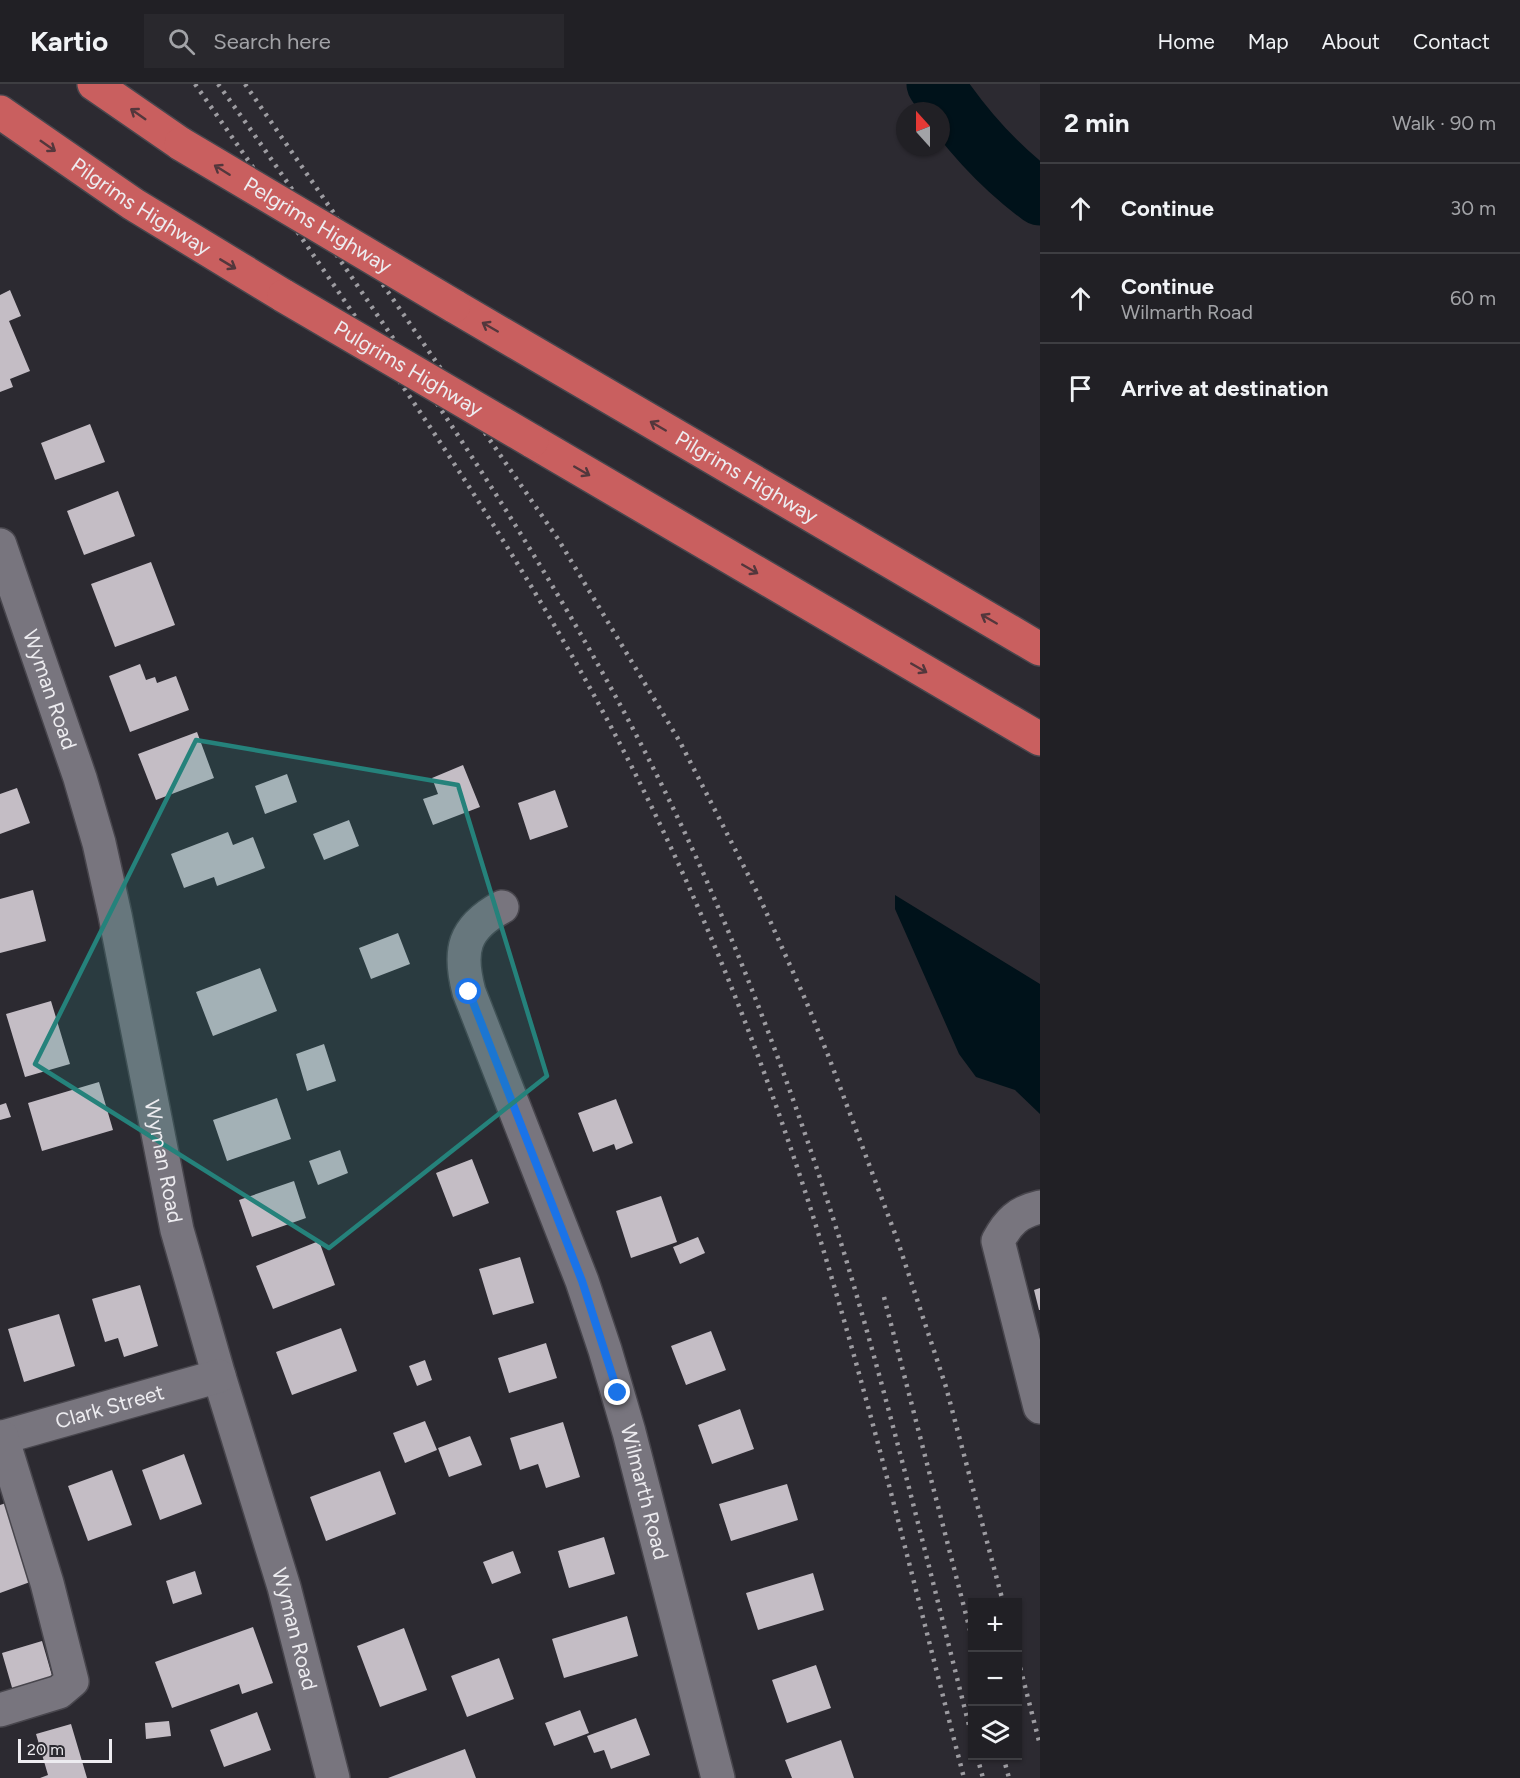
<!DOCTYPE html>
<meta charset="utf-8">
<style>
body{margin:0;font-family:Figtree,sans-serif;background:#29282d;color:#f1f3f6}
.controls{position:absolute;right:18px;bottom:18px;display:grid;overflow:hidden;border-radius:0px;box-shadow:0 2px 4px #0004}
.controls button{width:54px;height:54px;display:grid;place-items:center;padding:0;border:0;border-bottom:2px solid #3e3e42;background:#212025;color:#f1f3f6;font:30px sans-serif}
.compass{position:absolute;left:896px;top:18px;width:54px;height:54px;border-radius:50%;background:#212025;box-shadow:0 2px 4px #0004;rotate:339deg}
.scale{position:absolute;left:18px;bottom:15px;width:94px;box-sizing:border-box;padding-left:6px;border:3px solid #edecf0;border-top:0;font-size:16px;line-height:21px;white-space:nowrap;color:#edecf0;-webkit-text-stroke:4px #2c2a31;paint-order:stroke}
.stop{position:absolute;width:18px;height:18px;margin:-14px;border:4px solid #1a73e8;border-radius:50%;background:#fff}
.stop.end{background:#1a73e8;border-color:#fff;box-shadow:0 2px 6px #0008}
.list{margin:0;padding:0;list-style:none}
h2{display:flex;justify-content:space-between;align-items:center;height:78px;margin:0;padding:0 24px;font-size:26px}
h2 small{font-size:20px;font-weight:400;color:#a2a3a7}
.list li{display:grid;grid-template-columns:39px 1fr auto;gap:18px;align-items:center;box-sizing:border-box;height:90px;padding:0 24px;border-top:2px solid #3e3e42}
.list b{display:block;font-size:22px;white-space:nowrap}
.list p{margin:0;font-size:20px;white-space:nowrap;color:#a2a3a7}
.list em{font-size:20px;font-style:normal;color:#a2a3a7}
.icon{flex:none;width:33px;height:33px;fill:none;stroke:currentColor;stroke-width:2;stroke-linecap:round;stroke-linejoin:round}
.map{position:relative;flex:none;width:1040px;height:1694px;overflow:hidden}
header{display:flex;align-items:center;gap:36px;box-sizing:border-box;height:84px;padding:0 30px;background:#212025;border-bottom:2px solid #3e3e42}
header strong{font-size:28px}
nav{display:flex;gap:33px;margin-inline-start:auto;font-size:21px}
.search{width:420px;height:54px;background:#29282d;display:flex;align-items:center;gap:15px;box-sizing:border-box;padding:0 21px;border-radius:0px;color:#a2a3a7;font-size:22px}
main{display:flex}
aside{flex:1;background:#212025}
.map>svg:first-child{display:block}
.water{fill:#00121a}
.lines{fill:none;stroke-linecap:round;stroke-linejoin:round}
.river{stroke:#00121a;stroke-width:57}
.building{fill:#c4bdc5}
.minor-casing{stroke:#48464d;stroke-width:36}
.highway-casing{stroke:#48464d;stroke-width:36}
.minor{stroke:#78757e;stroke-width:33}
.highway{stroke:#c95f5f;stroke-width:33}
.rail{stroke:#9d9ca1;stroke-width:4.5;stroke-dasharray:3 6;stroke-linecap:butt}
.highway-bridge-casing{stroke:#48464d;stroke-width:36;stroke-linecap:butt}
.highway-bridge{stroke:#c95f5f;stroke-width:33}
.oneway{stroke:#53373c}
.route{stroke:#1a73e8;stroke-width:8}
.marked{fill:#25827b;fill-opacity:0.2;stroke:#25827b;stroke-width:4.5;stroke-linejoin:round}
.labels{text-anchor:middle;stroke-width:6;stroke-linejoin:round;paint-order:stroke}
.street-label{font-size:21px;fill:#edecf0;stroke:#2c2a31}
</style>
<header>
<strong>Kartio</strong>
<div class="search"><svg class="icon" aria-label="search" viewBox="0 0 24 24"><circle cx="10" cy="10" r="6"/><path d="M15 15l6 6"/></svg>Search here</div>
<nav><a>Home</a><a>Map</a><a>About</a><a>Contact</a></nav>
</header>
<main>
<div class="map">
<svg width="1040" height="1694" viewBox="0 0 1040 1694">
<rect width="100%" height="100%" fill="#2c2a31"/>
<!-- water -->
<path class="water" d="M895,811l145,89v130l-25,-24 -39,-13 -17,-23 -64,-145z"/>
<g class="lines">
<!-- river -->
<path class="river" d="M935,0c28,42 64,83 105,113"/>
</g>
<!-- building -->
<path class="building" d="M10,206l11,26 -12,5 21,50 -20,8 3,8 -13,5v-97z
M90,340l15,38 -50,18 -14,-37z
M118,407l17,45 -51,19 -17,-44z
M151,478l24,63 -60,22 -24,-63z
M140,580l6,16 9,-3 2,6 19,-7 13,34 -59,22 -21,-56z
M197,648l17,46 -58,22 -18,-46z
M463,681l17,42 -47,18 -10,-26 15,-5 -6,-16z
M287,690l10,28 -32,12 -10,-28z
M17,704l13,35 -30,11v-40z
M555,706l13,37 -38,13 -12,-37z
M349,736l10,26 -35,14 -11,-26z
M228,748l5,13 20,-8 12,31 -48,18 -3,-9 -30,11 -13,-34z
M33,806l13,51 -46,12v-54z
M398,849l12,31 -39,15 -12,-31z
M260,884l17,43 -64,25 -17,-44z
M51,917l19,63 -45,13 -19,-63z
M324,960l12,37 -29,10 -11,-37z
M99,998l14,48 -71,21 -14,-48z
M277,1014l14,41 -64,22 -14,-41z
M616,1015l17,44 -17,7 -2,-6 -21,8 -15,-39z
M6,1019l5,14 -11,3v-15z
M340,1066l8,23 -30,12 -9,-24z
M472,1075l17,44 -36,14 -17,-44z
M294,1097l12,37 -54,19 -13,-37z
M661,1112l16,46 -46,16 -15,-47z
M698,1153l7,16 -25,11 -7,-17z
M319,1157l16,44 -62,24 -17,-43z
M520,1173l14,46 -41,12 -14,-46z
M140,1201l18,61 -34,11 -6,-19 -13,4 -13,-43z
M1040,1204v22h-1l-5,-20z
M59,1230l16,52 -51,16 -16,-53z
M341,1244l16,43 -65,24 -16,-43z
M711,1247l15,39 -40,15 -15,-39z
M546,1259l11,35 -48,15 -11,-35z
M425,1276l7,20 -15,6 -8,-20z
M740,1325l14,40 -42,15 -14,-39z
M425,1337l12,29 -32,13 -12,-30z
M563,1338l17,55 -34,11 -8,-24 -18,6 -10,-32z
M470,1352l12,29 -33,12 -11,-29z
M184,1370l18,50 -42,16 -18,-50z
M112,1386l20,55 -44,16 -20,-55z
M380,1387l16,43 -70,27 -16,-44z
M787,1400l11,36 -67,21 -12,-37z
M12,1417l29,77 -41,15v-88z
M604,1453l11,37 -46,14 -11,-37z
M513,1467l8,22 -29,11 -9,-22z
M195,1487l7,23 -29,10 -7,-23z
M813,1489l11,37 -66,20 -12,-37z
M627,1532l11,40 -74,22 -12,-39z
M253,1543l20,56 -31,11 -3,-10 -67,24 -17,-46z
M404,1544l23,62 -47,17 -23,-61z
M42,1557l11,38 -40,12 -11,-38z
M499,1574l15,41 -47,18 -16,-41z
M816,1581l15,43 -44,15 -15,-43z
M580,1626l9,23 -35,13 -9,-23z
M257,1628l14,38 -47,17 -14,-37z
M636,1634l14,37 -39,14 -7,-19 -10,3 -7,-17z
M169,1637l2,15 -25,3 -1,-16z
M71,1640l16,54h-47l8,-3 -12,-41z
M841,1656l13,38h-62l-7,-18z
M465,1665l11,29h-88z"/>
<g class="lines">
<defs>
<g id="minor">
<path id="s1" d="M0,461l80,233 19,65 16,72 62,315 42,146 65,211 49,191"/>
<path id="s2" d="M502,823c-39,21 -44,44 -33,85l113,289 23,69 24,82 89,346"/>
<path d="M1040,1123c-22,5 -32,15 -42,34l42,166"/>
<path id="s3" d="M0,1354l219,-62"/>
<path d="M0,1626l59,-18 13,-11 -25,-98 -45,-146"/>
</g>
<g id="highway">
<path d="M94,0l87,60"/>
<path id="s4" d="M0,28l133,92 151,92"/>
<path id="s5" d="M454,222l586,343"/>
<path d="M532,357l508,298"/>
</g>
</defs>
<!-- minor casing -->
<use href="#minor" class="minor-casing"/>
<!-- highway casing -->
<use href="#highway" class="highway-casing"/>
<!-- minor -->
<use href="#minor" class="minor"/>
<!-- highway -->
<use href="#highway" class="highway"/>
<!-- rail -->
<path class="rail" d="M195,0c56,80 111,160 166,241 112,163 220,330 304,510 58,122 106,249 147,378 58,186 103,376 152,565
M218,0c56,77 109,157 162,235 120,176 234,355 321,549 56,126 103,256 144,388 48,159 86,321 127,481
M245,0l313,455 122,203 78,152 48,107 22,54 69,184 49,148 57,215
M884,1213l88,341
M1018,1575l22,86
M977,1672l6,22
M1003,1672l6,22"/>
<defs>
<g id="highway-bridge">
<path id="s6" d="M181,60l273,162"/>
<path id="s7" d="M284,212l248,145"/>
</g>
</defs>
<!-- highway-bridge casing -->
<use href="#highway-bridge" class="highway-bridge-casing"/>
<!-- highway-bridge -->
<use href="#highway-bridge" class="highway-bridge"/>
</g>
<!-- one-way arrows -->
<defs><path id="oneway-shaft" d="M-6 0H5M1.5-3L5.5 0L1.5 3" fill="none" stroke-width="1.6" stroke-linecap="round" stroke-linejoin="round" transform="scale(1.5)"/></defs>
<g class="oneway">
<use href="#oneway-shaft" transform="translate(138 30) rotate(-145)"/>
<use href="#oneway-shaft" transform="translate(48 62) rotate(35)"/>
<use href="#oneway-shaft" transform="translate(222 86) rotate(-148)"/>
<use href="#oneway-shaft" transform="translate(228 180) rotate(31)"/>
<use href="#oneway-shaft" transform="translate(490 243) rotate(-150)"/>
<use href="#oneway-shaft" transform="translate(658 342) rotate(-150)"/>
<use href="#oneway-shaft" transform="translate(582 387) rotate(30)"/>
<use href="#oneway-shaft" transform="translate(750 485) rotate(30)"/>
<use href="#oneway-shaft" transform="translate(989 535) rotate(-150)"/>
<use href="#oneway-shaft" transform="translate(919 584) rotate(30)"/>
</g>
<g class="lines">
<!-- route -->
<path class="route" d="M469,908l113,289 36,112"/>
</g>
<!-- marked area -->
<path class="marked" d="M196,656l262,45 89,291 -218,172 -294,-184z"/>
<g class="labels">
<!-- street labels -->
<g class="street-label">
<text dy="7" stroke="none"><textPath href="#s4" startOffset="170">Pilgrims Highway</textPath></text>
<text dy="7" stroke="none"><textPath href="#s6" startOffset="159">Pelgrims Highway</textPath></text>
<text dy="7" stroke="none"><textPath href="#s7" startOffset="144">Pulgrims Highway</textPath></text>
<text dy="7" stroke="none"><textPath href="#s5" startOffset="339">Pilgrims Highway</textPath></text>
<text dy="7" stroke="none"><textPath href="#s1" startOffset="153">Wyman Road</textPath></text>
<text dy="7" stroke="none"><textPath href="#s1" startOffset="639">Wyman Road</textPath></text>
<text dy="7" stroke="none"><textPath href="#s3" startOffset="114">Clark Street</textPath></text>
<text dy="7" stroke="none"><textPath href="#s2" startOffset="632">Wilmarth Road</textPath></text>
<text dy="7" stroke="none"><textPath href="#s1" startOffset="1125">Wyman Road</textPath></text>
</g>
</g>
</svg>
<div class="controls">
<button>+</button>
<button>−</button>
<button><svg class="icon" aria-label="layers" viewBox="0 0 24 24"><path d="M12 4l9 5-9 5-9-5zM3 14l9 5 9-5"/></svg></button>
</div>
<svg class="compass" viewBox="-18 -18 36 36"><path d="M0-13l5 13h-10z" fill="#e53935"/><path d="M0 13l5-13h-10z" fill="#a2a3a7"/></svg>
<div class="scale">20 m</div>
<div class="stop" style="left:469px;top:908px"></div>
<div class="stop end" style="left:618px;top:1309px"></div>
</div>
<aside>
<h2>2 min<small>Walk · 90 m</small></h2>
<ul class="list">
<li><svg class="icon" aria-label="ahead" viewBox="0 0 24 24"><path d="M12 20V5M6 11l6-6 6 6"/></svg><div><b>Continue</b></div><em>30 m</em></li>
<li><svg class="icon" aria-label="ahead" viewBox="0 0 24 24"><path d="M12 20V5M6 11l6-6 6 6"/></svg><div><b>Continue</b><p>Wilmarth Road</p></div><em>60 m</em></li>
<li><svg class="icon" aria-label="arrive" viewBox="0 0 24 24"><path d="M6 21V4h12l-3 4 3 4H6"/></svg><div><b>Arrive at destination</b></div></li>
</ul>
</aside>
</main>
